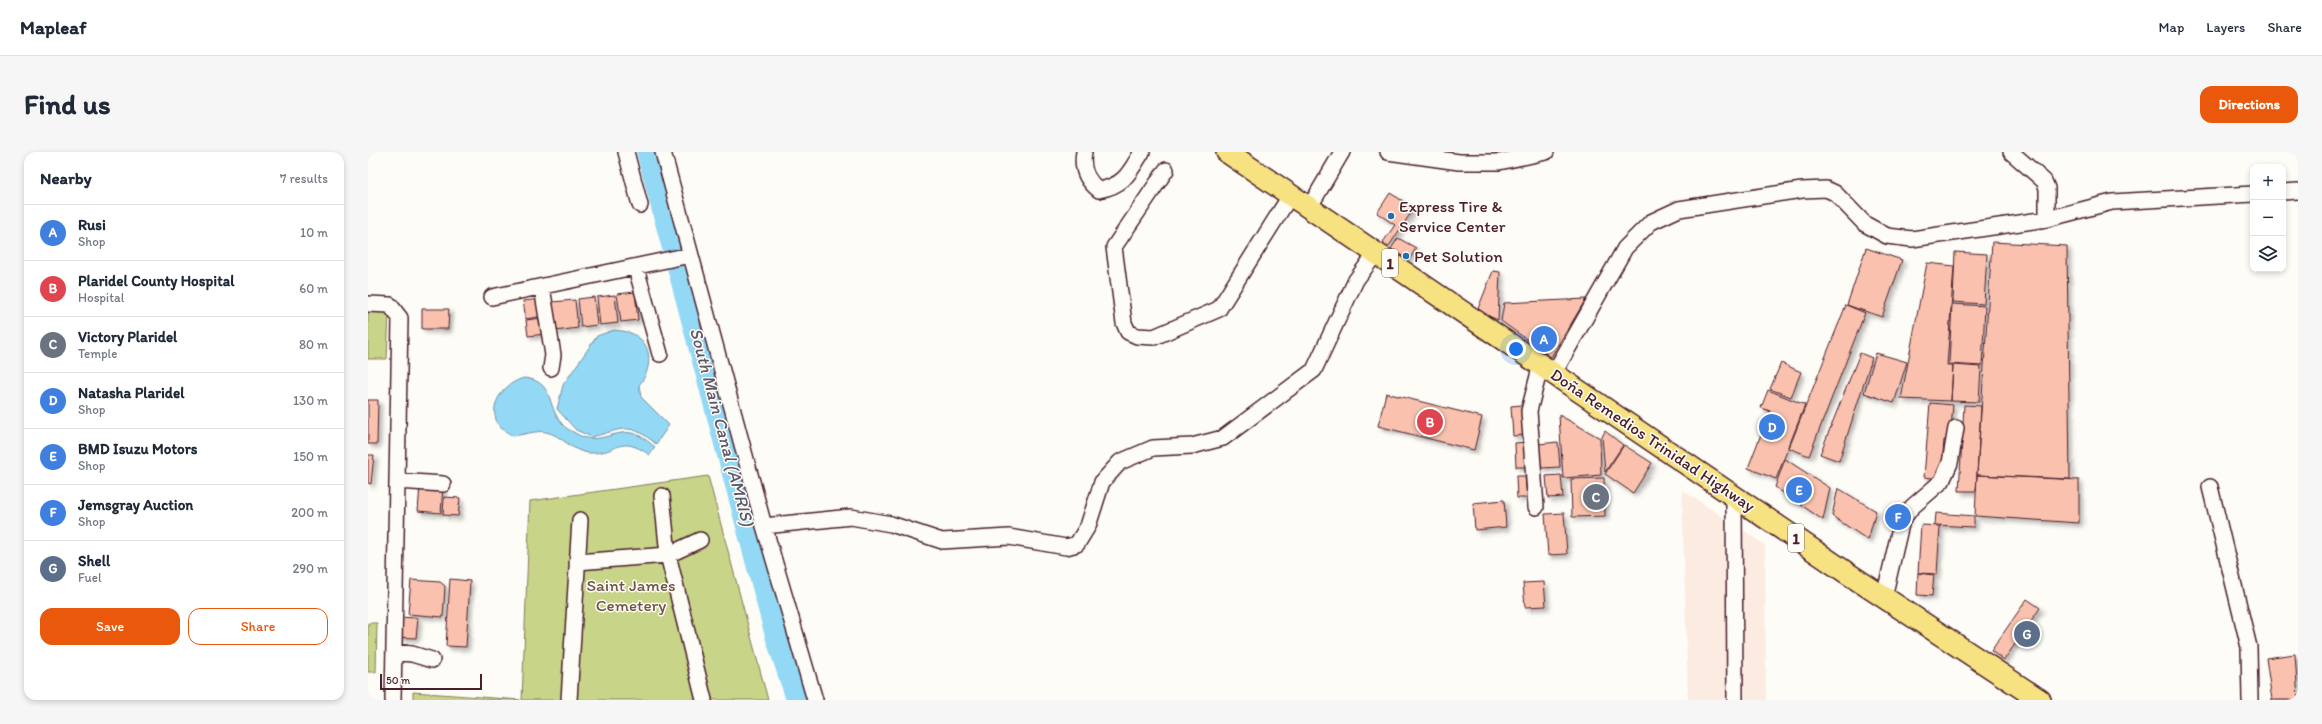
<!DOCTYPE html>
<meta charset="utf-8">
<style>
body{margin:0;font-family:Itim,sans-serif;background:#f6f6f7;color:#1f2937}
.controls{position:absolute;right:12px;top:12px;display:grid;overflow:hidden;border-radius:8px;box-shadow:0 2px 6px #0003}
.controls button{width:36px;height:36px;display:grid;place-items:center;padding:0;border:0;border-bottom:1px solid #e0e1e3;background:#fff;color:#1f2937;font:20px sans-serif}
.scale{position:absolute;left:12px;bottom:10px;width:102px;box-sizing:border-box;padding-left:4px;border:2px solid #4a1f2b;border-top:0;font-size:11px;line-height:14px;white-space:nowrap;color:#4a1f2b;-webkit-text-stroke:3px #fdfcf7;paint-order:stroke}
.you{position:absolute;left:1148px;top:197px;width:14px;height:14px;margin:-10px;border:3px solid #fff;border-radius:50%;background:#1a73e8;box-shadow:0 0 0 6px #1a73e833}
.badge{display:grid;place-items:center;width:26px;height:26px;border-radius:50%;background:#ea580c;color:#fff;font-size:13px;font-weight:700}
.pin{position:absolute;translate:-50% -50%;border:2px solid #fff;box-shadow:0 1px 4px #0006}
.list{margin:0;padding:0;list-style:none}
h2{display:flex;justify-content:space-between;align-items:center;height:52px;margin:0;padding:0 16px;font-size:17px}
h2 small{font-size:13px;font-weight:400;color:#747a83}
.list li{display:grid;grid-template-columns:26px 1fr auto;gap:12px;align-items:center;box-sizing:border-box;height:56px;padding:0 16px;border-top:1px solid #e0e1e3}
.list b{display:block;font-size:15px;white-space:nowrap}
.list p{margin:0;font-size:13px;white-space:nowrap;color:#747a83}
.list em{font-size:13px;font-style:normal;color:#747a83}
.actions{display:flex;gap:8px;padding:12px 16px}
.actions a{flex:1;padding:9px 0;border:1px solid #ea580c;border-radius:12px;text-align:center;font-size:14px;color:#ea580c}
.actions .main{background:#ea580c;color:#fff}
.icon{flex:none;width:22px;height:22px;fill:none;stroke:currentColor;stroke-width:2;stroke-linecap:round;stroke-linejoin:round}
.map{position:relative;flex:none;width:1930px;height:548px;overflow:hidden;border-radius:12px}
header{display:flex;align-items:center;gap:24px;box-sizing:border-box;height:56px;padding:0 20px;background:#fff;border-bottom:1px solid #e0e1e3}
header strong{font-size:19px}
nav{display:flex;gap:22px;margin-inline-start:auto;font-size:14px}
.intro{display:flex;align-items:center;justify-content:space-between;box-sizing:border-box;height:96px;padding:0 24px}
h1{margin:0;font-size:28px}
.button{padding:10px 18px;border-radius:12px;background:#ea580c;color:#fff;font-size:14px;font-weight:700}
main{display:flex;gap:24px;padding:0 24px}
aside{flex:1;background:#fff;border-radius:12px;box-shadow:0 2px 6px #0003}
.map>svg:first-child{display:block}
.built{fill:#fcebe1}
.green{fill:#c8d488;stroke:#897a5a}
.water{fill:#93d9f5;stroke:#768fa4}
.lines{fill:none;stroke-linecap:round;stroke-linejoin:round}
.river{stroke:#93d9f5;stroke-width:25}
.building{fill:#fac2ae;stroke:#4a1f2b;filter:url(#shadow)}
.minor-casing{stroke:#4a1f2b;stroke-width:18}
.highway-casing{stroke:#4a1f2b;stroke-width:24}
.minor{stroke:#fdfcf7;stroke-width:15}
.highway{stroke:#f7e281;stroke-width:21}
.poi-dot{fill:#1f6fb2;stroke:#fdfcf7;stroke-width:1.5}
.labels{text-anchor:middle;stroke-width:3;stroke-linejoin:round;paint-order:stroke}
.shield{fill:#fdfcf7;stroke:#806168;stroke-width:1}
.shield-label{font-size:16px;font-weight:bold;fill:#4a1f2b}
.poi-label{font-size:17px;fill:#4a1f2b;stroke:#fdfcf7;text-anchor:start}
.street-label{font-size:17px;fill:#4a1f2b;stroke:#fdfcf7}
.park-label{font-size:17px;fill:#705547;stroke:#fdfcf7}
.water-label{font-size:18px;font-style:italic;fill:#605768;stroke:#fdfcf7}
</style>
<header>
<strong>Mapleaf</strong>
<nav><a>Map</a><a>Layers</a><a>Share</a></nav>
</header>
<div class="intro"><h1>Find us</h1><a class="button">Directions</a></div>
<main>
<aside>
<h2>Nearby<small>7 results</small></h2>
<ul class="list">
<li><span class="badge" style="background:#3f7fe0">A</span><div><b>Rusi</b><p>Shop</p></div><em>10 m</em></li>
<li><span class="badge" style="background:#e0444e">B</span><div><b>Plaridel County Hospital</b><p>Hospital</p></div><em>60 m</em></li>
<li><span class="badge" style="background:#6b7280">C</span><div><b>Victory Plaridel</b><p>Temple</p></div><em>80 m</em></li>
<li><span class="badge" style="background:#3f7fe0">D</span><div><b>Natasha Plaridel</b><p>Shop</p></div><em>130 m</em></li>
<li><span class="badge" style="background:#3f7fe0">E</span><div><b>BMD Isuzu Motors</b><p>Shop</p></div><em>150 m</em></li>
<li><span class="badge" style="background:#3f7fe0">F</span><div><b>Jemsgray Auction</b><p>Shop</p></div><em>200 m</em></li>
<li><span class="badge" style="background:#5c6f8a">G</span><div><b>Shell</b><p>Fuel</p></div><em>290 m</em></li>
</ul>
<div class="actions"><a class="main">Save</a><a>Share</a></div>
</aside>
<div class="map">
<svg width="1930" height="548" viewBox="0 0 1930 548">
<defs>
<filter id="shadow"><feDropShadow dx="3.5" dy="3.5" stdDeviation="2" flood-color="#0004"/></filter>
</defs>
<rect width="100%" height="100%" fill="#fdfcf7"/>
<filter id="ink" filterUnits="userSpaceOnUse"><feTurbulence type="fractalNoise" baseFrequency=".025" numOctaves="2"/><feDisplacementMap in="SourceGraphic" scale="8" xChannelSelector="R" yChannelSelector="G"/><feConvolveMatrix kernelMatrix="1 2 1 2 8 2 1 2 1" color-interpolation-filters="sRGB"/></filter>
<g filter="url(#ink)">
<!-- built -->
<path class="built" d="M1314,338l83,55 1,155h-78z"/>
<!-- green -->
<path class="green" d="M0,157h17l4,4 -2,46h-19z
M340,324l60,224h-246l8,-199z
M0,471h9l-1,49h-8z
M45,540l107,8h-107z"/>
<!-- water -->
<path class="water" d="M246,178c6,1 14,1 19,4 21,10 19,36 6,51l2,12 28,28 -13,19c-27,-23 -33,-15 -64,-7l-16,-7 -19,-21 6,-24 34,-49z
M156,226c31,3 22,28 38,46 3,4 9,7 13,9 25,16 43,-9 65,3 5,3 10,7 15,11l-5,8c-32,-22 -31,-1 -60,-2 -17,0 -28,-18 -44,-21 -9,-2 -24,3 -33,4 -4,-3 -10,-6 -13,-9 -15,-20 4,-44 24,-49z"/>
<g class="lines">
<!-- river -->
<path class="river" d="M281,0l129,485 21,63"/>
</g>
<!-- building -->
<path class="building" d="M1022,41l24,15 -25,38 -6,-4 12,-17 -18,-12z
M1030,86l18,10 -7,12 -18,-11z
M1624,90l75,4 3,233 -93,-4z
M1498,96l36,12 -20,57 -35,-12z
M1587,100l32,2 -3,50 -31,-2z
M1559,111l27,3 -7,99h6l-2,36 -50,-2z
M1125,119l7,1 -2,48 -21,-9z
M267,140l3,28 -17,2 -4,-28z
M247,143l3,28 -18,2 -3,-28z
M226,145l3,28 -16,2 -3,-28z
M173,147l2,17 -17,3 -3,-18z
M1218,147l-35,58 -50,-36 3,-18z
M207,148l3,28 -23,3 -3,-29z
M1584,152l33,2 -3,60 -33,-2z
M1478,153l19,8 -56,143 -20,-8z
M54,157h27l-1,20h-26z
M174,166l3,16 -17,2 -2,-16z
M1492,201l12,5 -33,103 -19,-7z
M1508,201l31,9 -13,41 -30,-10z
M1413,211l20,9 -10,25 -21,-8z
M1585,213l28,2 -2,35 -28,-1z
M1400,238l37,15 -29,74 -28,-11 22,-57 -9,-3z
M1018,241l96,24 -8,33 -96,-24z
M0,248h10l-1,44h-9z
M1562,251l23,2 -3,35h-6l-3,39 -17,-2z
M1154,253l3,30 -12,1 -2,-30z
M1596,253l17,1 -5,85h-17z
M1191,263l41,23 1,37 -38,3z
M1237,279l18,14 -18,27 -3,-35z
M1158,290l1,25h-11l-1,-24z
M1190,290l2,25 -19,1 -2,-24z
M1256,293l28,18 -19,30 -28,-19z
M0,303h6l-3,29 -3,-1z
M1417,307l45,29 -7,32 -48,-33z
M1193,323l2,22 -15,1 -2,-22z
M1609,323l102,5v43l-104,-7z
M1148,324h9l2,22h-10z
M1236,326l1,38 -33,1 -1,-38z
M52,333l23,2 -2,26 -23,-2z
M1470,336l38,23 -8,29 -36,-24z
M76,345l16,1 -2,18 -15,-1z
M1136,348l2,27 -31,3 -2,-27z
M1196,361l3,41 -19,1 -3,-41z
M1568,361l38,3v11l-39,-2z
M1553,373l19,1 -3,48 -19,-1z
M1550,421l16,2 -2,21 -15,-1z
M82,427l20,2 -4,66 -20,-1z
M43,428l29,2 5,4 -2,31 -35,-3z
M1176,430l2,24 -21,1 -2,-24z
M1659,447l13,9 -36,52 -13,-9z
M29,465l21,1 -2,20 -20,-1z
M1927,502l3,46h-26l-6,-42z"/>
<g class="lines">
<defs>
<path id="minor" d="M258,0l14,53
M295,0l101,374 51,174
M716,0c-3,16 2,28 15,38 26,-5 30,-17 43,-38
M1020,0l71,10h40l47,-10
M1643,0l33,29 3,7v31
M798,18l-52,77 10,76 4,9 9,4 17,1 65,-28 71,-113
M1915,40l15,-1
M941,56l33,-56
M268,116l24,86
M174,135l11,68 -2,13
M124,145l198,-42
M0,152l22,1 10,13 -7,382
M1186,221l71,-125 26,-26 28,-13 123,-19 24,-1 9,4 30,31 22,12 25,3 135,-20 65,-17 141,-8
M29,329l46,3
M1842,335l39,160 1,53
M294,344l6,59 36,145
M1366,344l1,204
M1168,355l-7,-96 12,-47
M396,374l87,-9 40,7 51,17 67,-4 57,10 11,-3 11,-18 14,-44 18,-20 33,-14 39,-2 31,-8 91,-68 42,-90 20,-27
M209,410l91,-7 32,-15
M1516,445l18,-77 10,-13 30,-26 8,-18 6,-35
M26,500l18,2 20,6
M201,548l11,-180"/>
<path id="highway" d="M859,0l620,421 193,127"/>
</defs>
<!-- minor casing -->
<use href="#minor" class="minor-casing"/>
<!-- highway casing -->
<use href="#highway" class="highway-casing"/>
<!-- minor -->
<use href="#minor" class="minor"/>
<!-- highway -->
<use href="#highway" class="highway"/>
</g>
</g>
<!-- markers -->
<g class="poi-dot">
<circle cx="1023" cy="64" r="4"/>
<circle cx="1038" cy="104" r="4"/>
</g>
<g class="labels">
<!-- shield labels -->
<g class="shield">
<rect x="1014" y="97" width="16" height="28" rx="3"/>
<rect x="1420" y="372" width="16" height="28" rx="3"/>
</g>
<g class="shield-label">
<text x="1022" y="117">1</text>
<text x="1428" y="392">1</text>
</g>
<!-- poi labels -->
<g class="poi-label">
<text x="1031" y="60">Express Tire &amp;<tspan x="1031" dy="20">Service Center</tspan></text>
<text x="1046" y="110">Pet Solution</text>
</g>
<!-- street labels -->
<g class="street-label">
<text transform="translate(1285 288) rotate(34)" y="6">Doña Remedios Trinidad Highway</text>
</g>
<!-- park labels -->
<g class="park-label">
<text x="263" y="439">Saint James<tspan x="263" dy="20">Cemetery</tspan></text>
</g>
<!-- water labels -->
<g class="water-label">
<text transform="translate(354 275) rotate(75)" y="6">South Main Canal (AMRIS)</text>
</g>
</g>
</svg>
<div class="controls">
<button>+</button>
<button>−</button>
<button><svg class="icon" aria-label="layers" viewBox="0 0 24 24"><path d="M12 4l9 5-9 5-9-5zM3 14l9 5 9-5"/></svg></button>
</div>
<div class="scale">50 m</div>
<div class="you"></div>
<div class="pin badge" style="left:1176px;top:187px;background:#3f7fe0">A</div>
<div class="pin badge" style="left:1062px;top:270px;background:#e0444e">B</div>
<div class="pin badge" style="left:1228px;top:345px;background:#6b7280">C</div>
<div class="pin badge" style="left:1404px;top:275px;background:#3f7fe0">D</div>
<div class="pin badge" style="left:1431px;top:338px;background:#3f7fe0">E</div>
<div class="pin badge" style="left:1530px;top:365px;background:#3f7fe0">F</div>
<div class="pin badge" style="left:1659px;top:482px;background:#5c6f8a">G</div>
</div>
</main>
